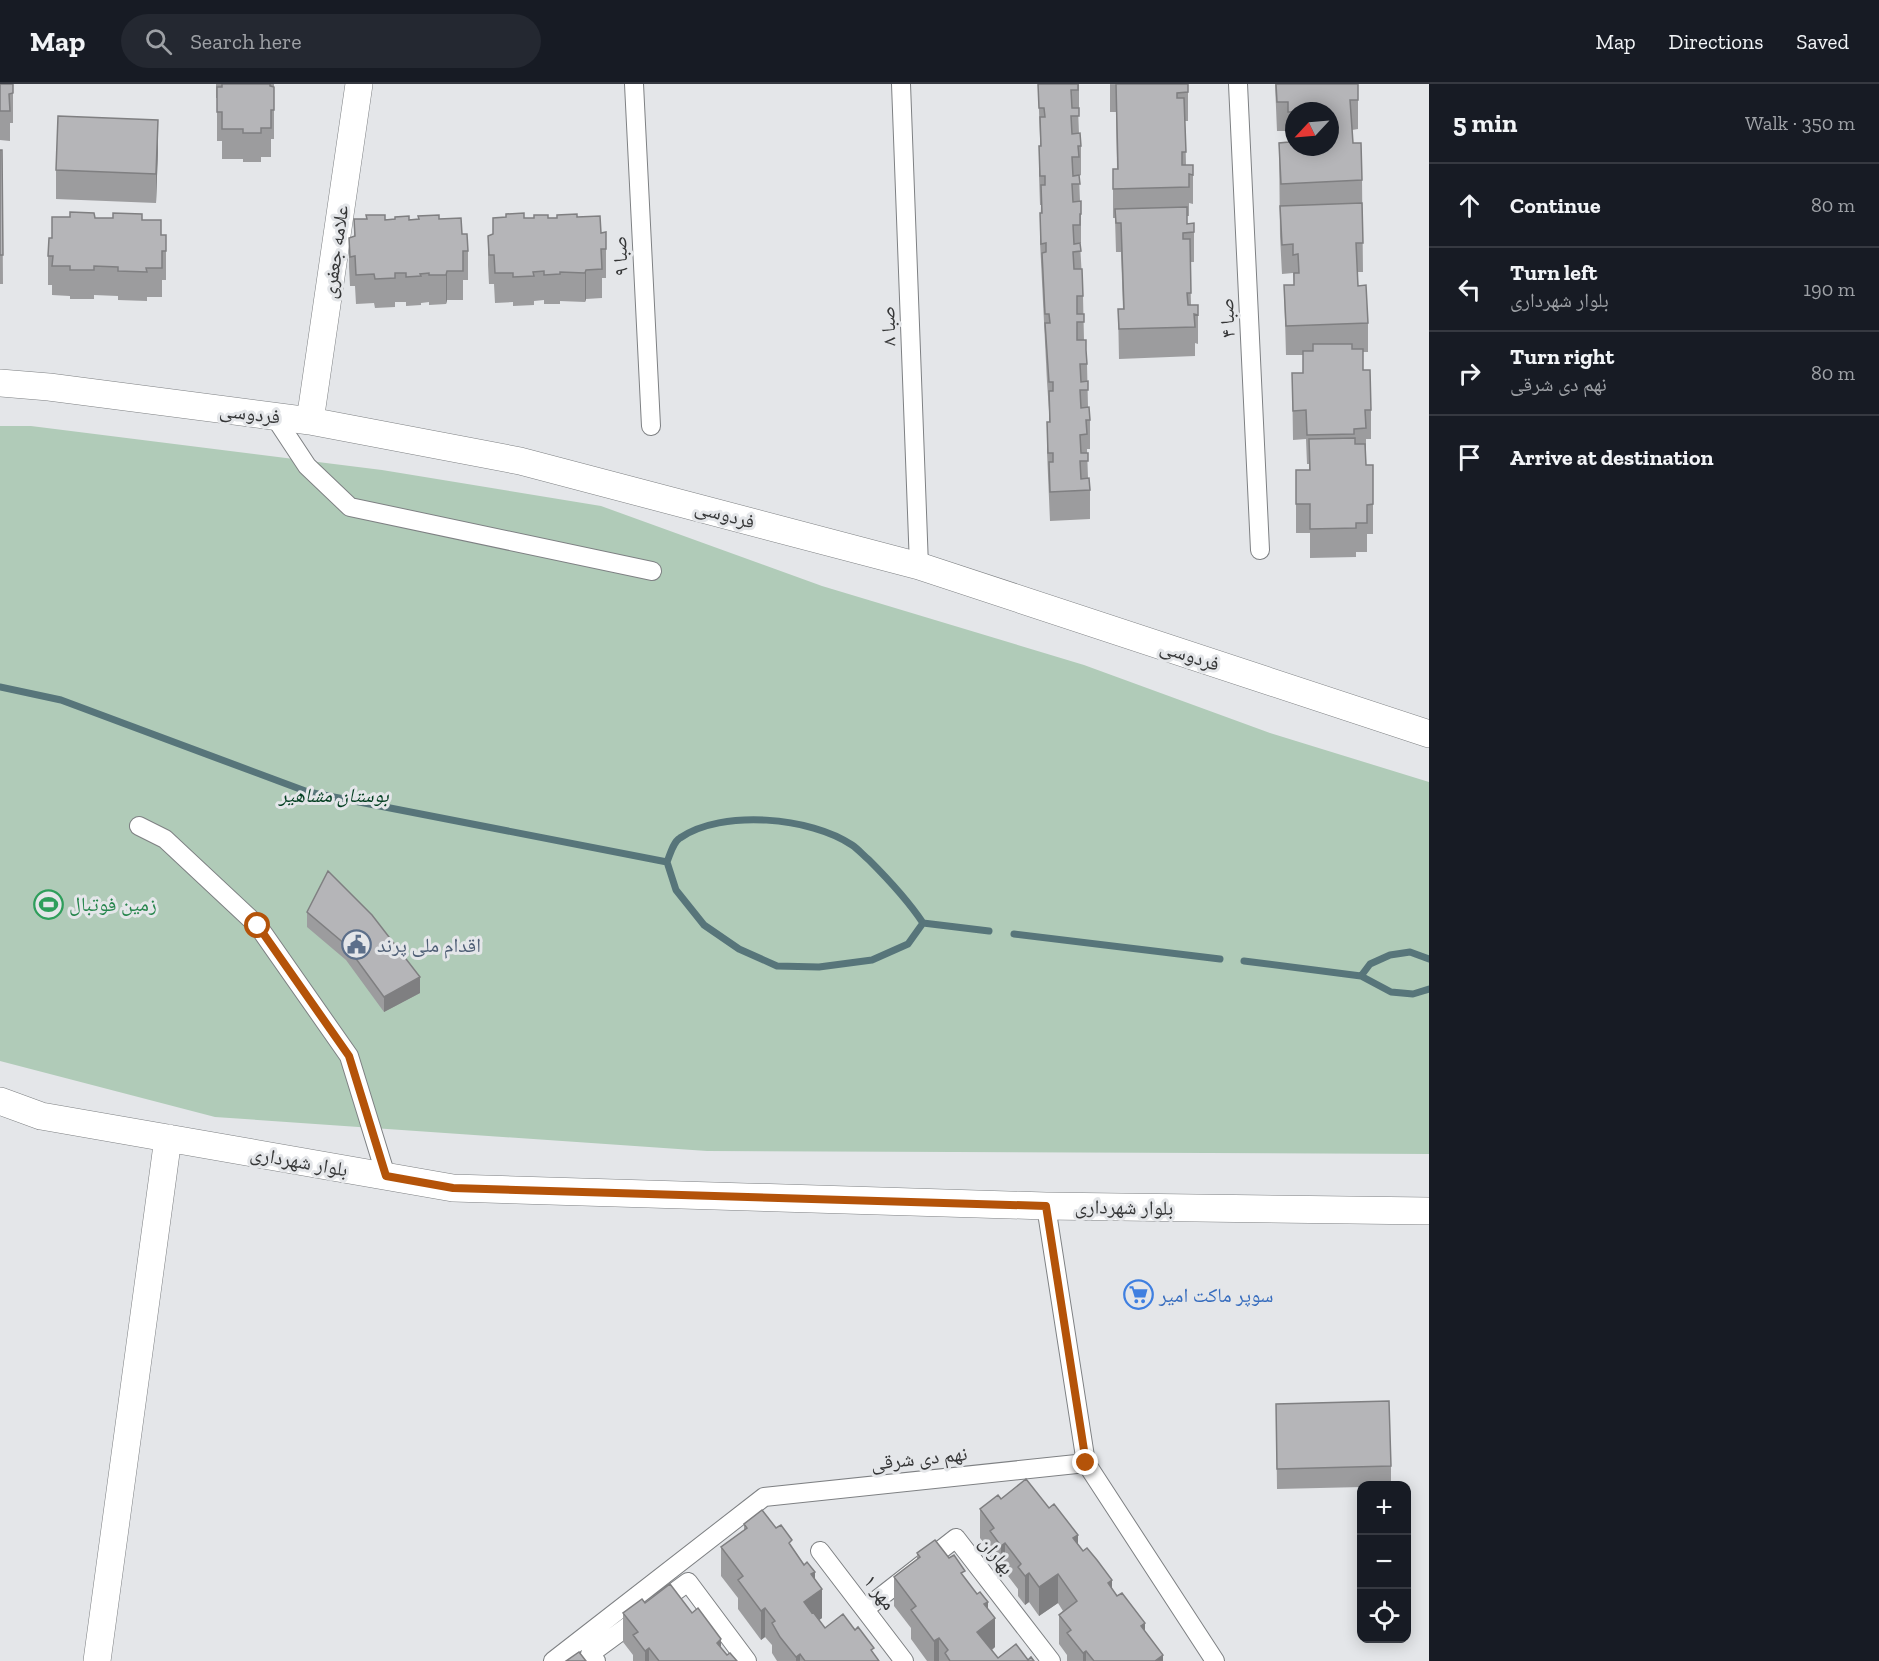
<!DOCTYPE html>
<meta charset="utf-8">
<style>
body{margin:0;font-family:"Zilla Slab","Noto Naskh Arabic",serif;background:#242831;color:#f1f3f6}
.controls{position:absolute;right:18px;bottom:18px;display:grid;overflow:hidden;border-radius:12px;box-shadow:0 3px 15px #0003}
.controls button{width:54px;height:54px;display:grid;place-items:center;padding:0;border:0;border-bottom:2px solid #363941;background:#171b24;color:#f1f3f6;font:30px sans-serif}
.compass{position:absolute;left:1285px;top:18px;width:54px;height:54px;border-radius:50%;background:#171b24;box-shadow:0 3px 15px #0003;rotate:244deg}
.stop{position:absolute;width:18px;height:18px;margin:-14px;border:4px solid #b45309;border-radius:50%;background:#fff}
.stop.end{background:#b45309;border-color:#fff;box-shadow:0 2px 6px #0008}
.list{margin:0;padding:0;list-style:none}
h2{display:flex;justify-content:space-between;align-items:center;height:78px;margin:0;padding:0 24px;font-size:26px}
h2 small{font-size:20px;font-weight:400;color:#9ea1a6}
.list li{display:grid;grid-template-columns:39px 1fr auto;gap:18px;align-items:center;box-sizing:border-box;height:84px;padding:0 24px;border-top:2px solid #363941}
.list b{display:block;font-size:22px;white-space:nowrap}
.list p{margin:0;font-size:20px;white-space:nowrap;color:#9ea1a6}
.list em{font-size:20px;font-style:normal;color:#9ea1a6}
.icon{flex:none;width:33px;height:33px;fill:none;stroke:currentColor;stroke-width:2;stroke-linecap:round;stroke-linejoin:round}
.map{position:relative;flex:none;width:1429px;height:1577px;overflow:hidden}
header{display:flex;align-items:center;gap:36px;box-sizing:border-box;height:84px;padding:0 30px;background:#171b24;border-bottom:2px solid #363941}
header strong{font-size:28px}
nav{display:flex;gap:33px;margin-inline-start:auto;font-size:21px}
.search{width:420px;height:54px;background:#242831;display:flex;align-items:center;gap:15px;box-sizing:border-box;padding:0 21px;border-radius:33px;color:#9ea1a6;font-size:22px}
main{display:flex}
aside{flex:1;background:#171b24}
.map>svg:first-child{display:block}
.green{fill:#b0cbb8}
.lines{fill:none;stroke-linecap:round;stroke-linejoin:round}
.stream{stroke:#57757a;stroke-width:7}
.street-casing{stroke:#7e8083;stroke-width:20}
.secondary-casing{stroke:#7e8083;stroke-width:28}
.street{stroke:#fff;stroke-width:18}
.secondary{stroke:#fff;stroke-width:27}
.wall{fill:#9c9c9e}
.shaded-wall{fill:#7f7f81}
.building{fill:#b5b5b8;stroke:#7f7f81;stroke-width:1.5;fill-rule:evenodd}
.route{stroke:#b45309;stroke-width:8}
.labels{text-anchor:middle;stroke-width:6;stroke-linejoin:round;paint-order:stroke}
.street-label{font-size:20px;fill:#353637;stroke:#e4e6e9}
.park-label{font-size:20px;font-style:italic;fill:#023e20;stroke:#e4e6e9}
.leisure-label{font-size:20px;fill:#27864d;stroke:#e4e6e9;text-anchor:start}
.service-label{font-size:20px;fill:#4e5e75;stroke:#e4e6e9;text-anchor:start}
.shop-label{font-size:20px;fill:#366cbe;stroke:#e4e6e9;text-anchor:start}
</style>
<header>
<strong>Map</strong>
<div class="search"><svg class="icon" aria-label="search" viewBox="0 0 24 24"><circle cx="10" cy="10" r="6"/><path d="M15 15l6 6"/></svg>Search here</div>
<nav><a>Map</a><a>Directions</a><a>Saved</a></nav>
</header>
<main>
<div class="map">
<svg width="1429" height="1577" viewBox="0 0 1429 1577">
<rect width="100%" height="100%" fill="#e4e6e9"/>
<!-- green -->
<path class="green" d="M0,342h31l351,44 219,36 221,80 262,79 186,68 159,49v372l-722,-3 -492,-34 -215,-56z"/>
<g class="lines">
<!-- stream -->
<path class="stream" d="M0,603l61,13 247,92 359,70c3,-7 6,-20 13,-24 42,-29 131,-21 172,7 6,4 11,10 17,15 20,20 38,39 54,63l66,8
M667,778l9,28 28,35 35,24 38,17 42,1 53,-7 36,-16 15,-21
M1014,850l206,25
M1244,877l117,15 30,16 22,2 16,-5
M1361,892l9,-12 20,-9 20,-3 19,7"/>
<defs>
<path id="street" d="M634,0l17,342
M901,0l18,482
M1238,0l22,466
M274,332l33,50 43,41 302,64
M139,742l26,13 93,87 91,130 37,120
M1086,1379l129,198
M820,1467l84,110
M865,1525l91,-71 95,123
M553,1577l211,-164 322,-34 -40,-257
M596,1577l-6,-7 98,-72 59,79"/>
<path id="secondary" d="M0,299l49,4 261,34 210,40 399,105 510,168
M310,337l49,-337
M0,1017l41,15 412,72 593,18 383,5
M97,1577l71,-523"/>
</defs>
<!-- street casing -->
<use href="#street" class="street-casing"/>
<!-- secondary casing -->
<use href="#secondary" class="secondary-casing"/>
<!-- street -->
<use href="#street" class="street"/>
<!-- secondary -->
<use href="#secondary" class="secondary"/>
</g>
<!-- wall -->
<path class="wall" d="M0,0h13v39h-3v18l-10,-1z
M216,0h58v55h-3v18h-10v5h-18v-3h-21v-18h-5v-43h-1z
M1038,0h41v24h-1l1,26 2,12v29l-2,1 1,25 1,13v29h-1l3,53 1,44 3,24 1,43 2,13v29h-3l1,29 2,12v29l-40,2 -3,-69v-30h2v-11l-2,-29 -7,-140 1,-37h-1l-1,-30v-29h1v-8z
M1110,0h78v37h-3l1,44h7v39l-4,-1v13h-2v8l7,-1v39h-4l1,43h7v39l-3,-1v13l-76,3 -1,-50h5l-2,-57h-5l-1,-34h-2v-49h4l-1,-57h-6z
M1275,0h83v45l-6,1 1,13 9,37 1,92h-6l1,14 10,37v29h-5v18l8,40v29h-5v26l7,39v30h-6v18h-11v5l-46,1v-25h-14v-63h13v-6h-2l-1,-25 -13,1 -1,-67h11v-18h-17l-2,-70h10v-1l-1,-11 -11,1 -2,-38 -1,-93 9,-1v-11h-11z
M158,65l-2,54 -100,-4v-29z
M0,66h2l1,134h-3z
M577,133l24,16 5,16v29h-4v20l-16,1 -1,3 -25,-1v3h-16v-4l-10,1v4l-21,1v-4l-18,1 -1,-19h-5l-1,-19v-29l5,-1v-17h55z
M95,134l47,2 19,15h5v45h-4v17h-15v4l-29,-1v-4l-24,-1v4h-24v-3l-18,-1v-10h-4v-29l4,-18z
M354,135h85l23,15 6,17v29h-5v20h-16l-1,4 -17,1v-3l-8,1v2l-15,1v-4h-11v5l-20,1 -1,-5 -18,1 -1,-18h-5l-1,-19v-29l5,-2z
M307,828l113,81 -36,19 -38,-52 -39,-33z
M1276,1320l115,62v19h-29v2l-85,2z
M1001,1415l48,9 96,123 18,30h-96v-6l-8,-11v-29l4,-4 -5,-8 -19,13 -10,-14 -4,3 -7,-9v-7l-13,-17 -4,3 -11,-15v-9l-10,-13v-29z
M744,1440l32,4 16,20 23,31 7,39 -3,2 6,8 49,26 5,7h-102l-5,-8v-8l-7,-8 -4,3 -23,-31v-11l-17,-22v-29l23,-17z
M917,1469l48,25 23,31 7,38 -3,3 6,8 36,3h-107l-16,-22v-11l-17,-22v-29l23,-17z
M645,1519l47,10 35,42 10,6h-104v-6l-10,-13v-29z"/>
<!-- shaded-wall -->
<path class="shaded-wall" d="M158,36v29l-2,54v-29z
M586,186v29l-1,3v-29z
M447,187v29l-1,4v-29z
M420,893v16l-36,19v-15z
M1078,1451v29l-5,-26z
M1005,1459v29l-4,3v-29z
M815,1488v22l7,-5v29l-18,13v-29l7,-28z
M1029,1489v29l-4,3v-29z
M1058,1490v29l-19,13v-29z
M1112,1496v29l-4,-26z
M988,1518v22l7,-6v29l-18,14v-29l7,-28z
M765,1524v29l-4,3v-29z
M1145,1539v29l-4,-26z
M939,1554v23h-5v-20z
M721,1555v22l-4,-18z
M649,1564v13h-4v-10z
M1086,1567v10h-3v-8z
M800,1570v7h-4v-4z
M1163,1571v6h-8z"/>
<!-- building -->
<path class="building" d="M0,0h13v9l-4,1 1,17h-10z
M222,0h48v2l4,1v23h-3v18h-10v5h-18v-4h-21v-17h-5v-25h5z
M1038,0h40v6h-7l1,18h7v8h-8l1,18 8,-1 1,13h-3l1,11h-7l1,19 6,-1 1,9h-8l1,18 8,-1v13h-1v11h-7l1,19 6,-1 1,8 -8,1 1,17h8l1,27h-6v18h7v8h-7v18h9v10l1,14h-7l1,18 7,-1v9h-8l1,18 8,-1 1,13h-4l1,14 -7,1 1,18h7v8h-8l1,18 8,-1 1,12 -40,2 -1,-30h4v-9h-5l-1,-31h3l-1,-31h4v-9h-4l-2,-29 -2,-30h5l-1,-9h-4l-3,-61 4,-1v-9l-5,1 -1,-31h2l-1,-28h4v-9h-5l-1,-30h2l-1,-29h5l-1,-9h-5z
M1116,0h72v8l-11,1v5h7l2,54h-4v13h11v10l-4,-1v13l-76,2v-20h5z
M1276,0h82v16h-8l3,43h8l1,37 -81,4 -2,-41 10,-1 -1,-11h6l-1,-19h-5v-10h-11zM1294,27h36v36h-36z
M58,32l100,4 -2,54 -100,-4z
M0,66h2l1,105h-3z
M1362,119l1,40h-7l2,43 8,-1 2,38 -82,3 -2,-41h10v-12h5l-1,-19 -5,1v-11l-11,1 -2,-39z
M1187,123v17l7,-1v9l-11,1v6h7l1,54h-4l1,12h10v10l-4,-1 1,13 -76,2 -1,-20h6l-3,-86h-5l-1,-14z
M70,128l24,1 1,5h18v-5l29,1v6h19v15h5v16h-4v17h-16l1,4 -29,-1v-4l-24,-1v4h-24v-4h-18l1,-10h-5l1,-18h3v-21h18z
M524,129v5h10v-3h14v3h9v-3l20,-1v3l23,-1 1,17 5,-1v17h-5l1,20 -16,1 -1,3 -25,-1v2l-16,1v-4l-11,1 1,4 -21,1v-4h-18l-1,-18h-5l-1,-19 5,-2v-16l13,-1v-3z
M366,131h19v5l10,-1v-2l14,-1v4l10,-1 -1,-3 21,-1v4l22,-1 1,16h5l1,17h-5v20h-16l-1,4h-17v-2l-9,1 1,2 -15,1v-4h-11v5l-20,1 -1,-5 -18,1 -1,-19 -5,1 -1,-19 6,-2 -1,-17h13z
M1313,260h39v5h11v21h7l1,40h-6l1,18 -12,1v5l-47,1 -1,-25 -13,1 -1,-38h11v-22h10z
M1355,354v6h10l1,21h7v39l-6,1v18h-11v5l-46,1v-25h-14v-34h14l-1,-31z
M328,787l44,44 48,62 -36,20 -38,-52 -39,-33z
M1389,1317l2,65 -114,3 -1,-65z
M1026,1395l23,29 5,-4 24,31 -5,3 10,13 4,-3 10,12 15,20 -4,3 9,13 5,-3 23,30 -4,3 22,29 -8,6h-61l-8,-10 -3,2 -16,-20 4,-3 -12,-15 18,-14 -19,-27 -19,13 -10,-14 -4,3 -7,-9 3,-3 -16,-21 -4,3 -11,-15 4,-3 -14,-19 18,-14 3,4z
M762,1426l14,18 5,-3 11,15 -3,3 15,22 3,-3 8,10 -4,2 11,15 -18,13 8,11 1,-1 12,16 18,-14 12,16 3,-3 16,21 -3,2 8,11h-74l-5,-7 -4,3 -16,-20 -8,-14 3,-2 -10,-13 -4,3 -23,-31 5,-4 -22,-29 26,-19 -3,-4z
M935,1456l14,18 5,-3 11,16 -4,2 16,21 3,-2 8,10 -4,2 11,14 -18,14 21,26 18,-14 12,16 3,-3 3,4h-84l-5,-8 3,-3 -9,-12 -5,3 -23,-31 5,-4 -22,-29 26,-20 -3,-4z
M670,1500l22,29 6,-5 23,31 -4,4 10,12 3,-2 7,8h-78l-10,-13 -4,3 -12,-16 5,-3 -15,-19 19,-14 3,4z
M579,1568l7,9h-20z"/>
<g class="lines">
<!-- route -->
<path class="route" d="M258,842l91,130 37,120 67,12 593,18 40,257"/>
</g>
<!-- icons -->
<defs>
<symbol id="stadium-ring" viewBox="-11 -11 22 22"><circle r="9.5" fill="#e4e6e9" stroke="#2e9e5b" stroke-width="1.5"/><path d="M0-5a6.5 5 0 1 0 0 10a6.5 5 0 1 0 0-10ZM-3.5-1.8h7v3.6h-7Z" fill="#2e9e5b"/></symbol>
<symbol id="civic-ring" viewBox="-11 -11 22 22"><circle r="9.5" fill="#e4e6e9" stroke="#5c6f8a" stroke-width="1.5"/><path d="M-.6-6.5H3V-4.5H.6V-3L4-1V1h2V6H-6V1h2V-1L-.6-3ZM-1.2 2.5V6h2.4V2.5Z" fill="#5c6f8a"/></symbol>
<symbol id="supermarket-ring" viewBox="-11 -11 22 22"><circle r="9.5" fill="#e4e6e9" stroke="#3f7fe0" stroke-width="1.5"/><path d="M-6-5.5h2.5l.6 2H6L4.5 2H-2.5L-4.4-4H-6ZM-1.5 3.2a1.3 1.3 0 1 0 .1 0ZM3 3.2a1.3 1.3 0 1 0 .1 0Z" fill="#3f7fe0"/></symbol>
</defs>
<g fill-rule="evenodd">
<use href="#stadium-ring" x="32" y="804" width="33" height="33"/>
<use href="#civic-ring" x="340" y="844" width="33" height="33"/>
<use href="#supermarket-ring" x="1122" y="1194" width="33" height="33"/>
</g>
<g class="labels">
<!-- street labels -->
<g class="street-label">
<text transform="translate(335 168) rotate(-82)" y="7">علامه جعفری</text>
<text transform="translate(620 172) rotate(-93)" y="7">صبا ۹</text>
<text transform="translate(1227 234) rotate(-93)" y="7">صبا ۴</text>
<text transform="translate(888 242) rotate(-92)" y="7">صبا ۸</text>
<text transform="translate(250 329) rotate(7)" y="7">فردوسی</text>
<text transform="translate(725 430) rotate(15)" y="7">فردوسی</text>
<text transform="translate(1190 571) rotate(18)" y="7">فردوسی</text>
<text transform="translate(299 1077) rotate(10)" y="7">بلوار شهرداری</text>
<text transform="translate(1124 1123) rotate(1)" y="7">بلوار شهرداری</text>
<text transform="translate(919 1374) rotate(-6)" y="7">نهم دی شرقی</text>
<text transform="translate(997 1471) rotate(52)" y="7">بهاران</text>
<text transform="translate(880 1508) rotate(52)" y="7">مهر ۱</text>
</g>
<!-- park labels -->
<g class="park-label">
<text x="334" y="718">بوستان مشاهیر</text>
</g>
<!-- leisure labels -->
<g class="leisure-label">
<text x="69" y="827">زمین فوتبال</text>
</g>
<!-- service labels -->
<g class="service-label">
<text x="377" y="868">اقدام ملی پرند</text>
</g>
<!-- shop labels -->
<g class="shop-label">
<text x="1159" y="1218">سوپر ماکت امیر</text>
</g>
</g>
</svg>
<div class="controls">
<button>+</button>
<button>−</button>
<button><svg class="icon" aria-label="locate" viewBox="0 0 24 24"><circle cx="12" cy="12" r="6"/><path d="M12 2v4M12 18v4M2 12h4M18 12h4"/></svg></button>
</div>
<svg class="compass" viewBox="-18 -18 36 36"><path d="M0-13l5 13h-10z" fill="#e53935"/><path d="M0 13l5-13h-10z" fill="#9ea1a6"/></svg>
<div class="stop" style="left:258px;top:842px"></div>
<div class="stop end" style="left:1086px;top:1379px"></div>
</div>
<aside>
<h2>5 min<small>Walk · 350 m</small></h2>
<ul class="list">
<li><svg class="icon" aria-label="ahead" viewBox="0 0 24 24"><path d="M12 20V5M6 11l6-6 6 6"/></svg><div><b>Continue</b></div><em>80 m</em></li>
<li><svg class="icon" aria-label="left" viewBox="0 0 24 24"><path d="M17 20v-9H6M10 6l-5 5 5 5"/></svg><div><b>Turn left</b><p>بلوار شهرداری</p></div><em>190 m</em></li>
<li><svg class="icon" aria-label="right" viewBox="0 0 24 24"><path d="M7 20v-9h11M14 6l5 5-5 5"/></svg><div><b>Turn right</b><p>نهم دی شرقی</p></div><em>80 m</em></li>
<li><svg class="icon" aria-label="arrive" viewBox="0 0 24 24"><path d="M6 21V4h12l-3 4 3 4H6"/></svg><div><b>Arrive at destination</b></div></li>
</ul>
</aside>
</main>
